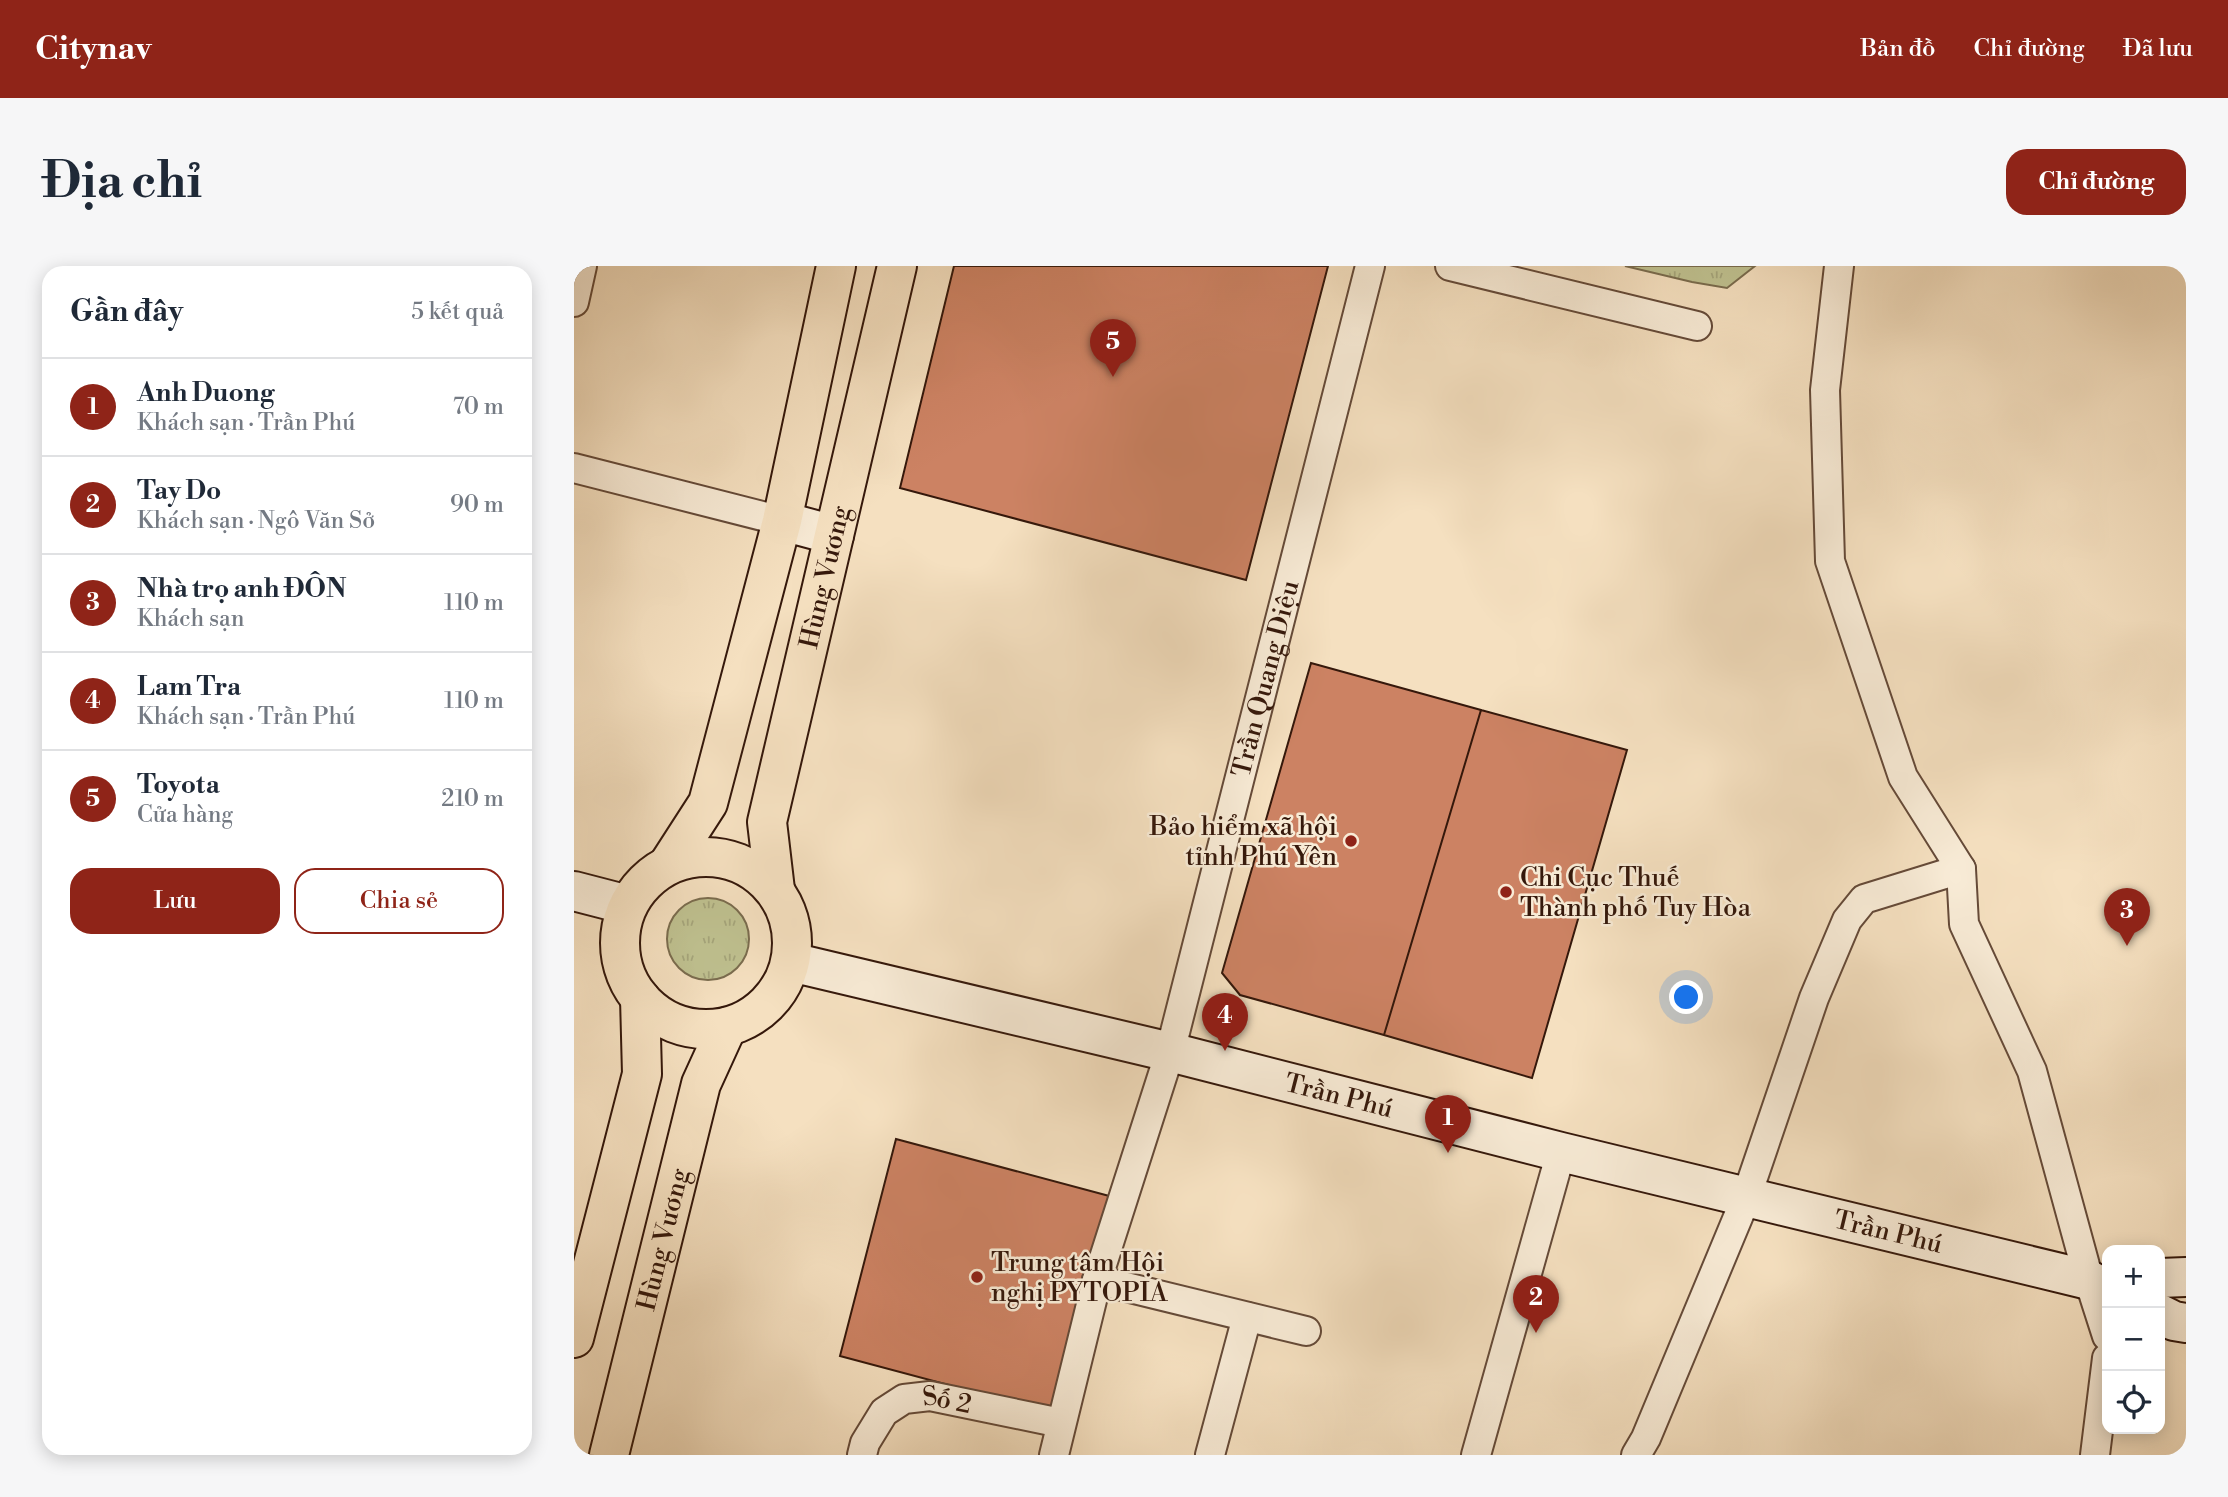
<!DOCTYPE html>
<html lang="vi">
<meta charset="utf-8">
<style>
body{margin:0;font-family:"Libre Bodoni",serif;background:#f6f6f7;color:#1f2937}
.controls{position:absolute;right:21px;bottom:21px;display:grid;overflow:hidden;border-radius:14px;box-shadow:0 4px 18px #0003}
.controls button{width:63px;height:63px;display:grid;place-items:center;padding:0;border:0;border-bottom:2px solid #e0e1e3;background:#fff;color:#1f2937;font:35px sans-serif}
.you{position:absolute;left:1113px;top:732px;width:24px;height:24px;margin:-18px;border:5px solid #fff;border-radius:50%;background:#1a73e8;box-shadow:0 0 0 10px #1a73e833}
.badge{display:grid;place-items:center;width:46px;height:46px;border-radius:50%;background:#8f2418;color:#fff;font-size:23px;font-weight:700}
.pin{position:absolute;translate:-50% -58px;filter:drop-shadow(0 2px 4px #0008)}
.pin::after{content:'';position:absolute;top:37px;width:24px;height:21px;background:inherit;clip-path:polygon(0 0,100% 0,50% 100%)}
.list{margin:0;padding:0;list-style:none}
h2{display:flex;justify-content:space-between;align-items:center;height:91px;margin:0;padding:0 28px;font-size:30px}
h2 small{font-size:23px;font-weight:400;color:#747a83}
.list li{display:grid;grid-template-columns:46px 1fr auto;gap:21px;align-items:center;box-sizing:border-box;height:98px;padding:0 28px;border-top:2px solid #e0e1e3}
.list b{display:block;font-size:26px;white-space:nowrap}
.list p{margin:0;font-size:23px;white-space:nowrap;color:#747a83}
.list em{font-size:23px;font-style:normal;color:#747a83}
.actions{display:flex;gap:14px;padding:21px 28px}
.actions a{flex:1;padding:16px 0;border:2px solid #8f2418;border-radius:21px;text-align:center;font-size:24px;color:#8f2418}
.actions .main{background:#8f2418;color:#fff}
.icon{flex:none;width:38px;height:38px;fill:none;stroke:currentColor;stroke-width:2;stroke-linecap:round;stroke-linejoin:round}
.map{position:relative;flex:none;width:1612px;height:1189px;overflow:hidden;border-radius:21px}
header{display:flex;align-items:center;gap:42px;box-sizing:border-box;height:98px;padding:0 35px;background:#8f2418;color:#fff}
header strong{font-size:33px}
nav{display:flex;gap:38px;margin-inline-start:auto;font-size:24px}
.intro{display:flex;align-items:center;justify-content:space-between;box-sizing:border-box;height:168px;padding:0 42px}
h1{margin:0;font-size:49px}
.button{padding:18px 32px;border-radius:21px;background:#8f2418;color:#fff;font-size:24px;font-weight:700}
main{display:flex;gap:42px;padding:0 42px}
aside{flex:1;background:#fff;border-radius:21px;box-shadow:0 4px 18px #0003}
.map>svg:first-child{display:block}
.park{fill:url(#park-tufts);stroke:#7a6c4e;stroke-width:2}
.building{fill:#cc8263;stroke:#35180b;stroke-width:2}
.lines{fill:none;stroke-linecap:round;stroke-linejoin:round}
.street-casing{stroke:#654a38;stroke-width:32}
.secondary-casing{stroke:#35180b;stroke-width:42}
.primary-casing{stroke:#35180b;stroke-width:42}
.street{stroke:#f8ebd6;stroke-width:28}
.secondary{stroke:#f8ebd6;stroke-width:38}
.primary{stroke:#f5e0c0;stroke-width:38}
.poi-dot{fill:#8f2418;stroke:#f8ebd6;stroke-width:2.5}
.labels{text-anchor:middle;stroke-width:5;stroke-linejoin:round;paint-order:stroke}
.street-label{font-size:26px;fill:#35180b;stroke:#f8ebd6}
.poi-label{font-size:26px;fill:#35180b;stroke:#f8ebd6;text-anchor:start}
</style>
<header>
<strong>Citynav</strong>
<nav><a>Bản đồ</a><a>Chỉ đường</a><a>Đã lưu</a></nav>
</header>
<div class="intro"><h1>Địa chỉ</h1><a class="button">Chỉ đường</a></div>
<main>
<aside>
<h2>Gần đây<small>5 kết quả</small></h2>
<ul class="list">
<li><span class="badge">1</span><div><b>Anh Duong</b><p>Khách sạn · Trần Phú</p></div><em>70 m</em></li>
<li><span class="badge">2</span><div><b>Tay Do</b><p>Khách sạn · Ngô Văn Sở</p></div><em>90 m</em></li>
<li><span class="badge">3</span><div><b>Nhà trọ anh ĐÔN</b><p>Khách sạn</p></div><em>110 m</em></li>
<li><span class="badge">4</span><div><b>Lam Tra</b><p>Khách sạn · Trần Phú</p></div><em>110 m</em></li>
<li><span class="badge">5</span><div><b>Toyota</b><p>Cửa hàng</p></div><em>210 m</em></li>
</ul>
<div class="actions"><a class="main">Lưu</a><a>Chia sẻ</a></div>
</aside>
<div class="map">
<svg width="1612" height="1189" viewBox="0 0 1612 1189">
<defs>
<pattern id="park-tufts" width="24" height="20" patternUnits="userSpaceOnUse" patternTransform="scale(1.75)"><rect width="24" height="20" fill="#bfc190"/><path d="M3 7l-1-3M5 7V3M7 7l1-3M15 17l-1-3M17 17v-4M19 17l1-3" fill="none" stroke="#a5a57b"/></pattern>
</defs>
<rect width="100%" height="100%" fill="#f5e0c0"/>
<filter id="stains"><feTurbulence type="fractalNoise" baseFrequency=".00286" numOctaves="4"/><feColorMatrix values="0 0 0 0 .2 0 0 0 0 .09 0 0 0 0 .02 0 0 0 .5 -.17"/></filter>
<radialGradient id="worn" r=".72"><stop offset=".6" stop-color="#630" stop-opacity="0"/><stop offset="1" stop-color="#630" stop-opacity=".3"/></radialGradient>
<!-- park -->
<path class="park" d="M1051,0h130l-28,22 -35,-6z
M93 673a41 41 0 1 1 82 0a41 41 0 1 1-82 0Z"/>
<!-- building -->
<path class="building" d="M380,0h374l-82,314 -346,-92z
M737,397l170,47 -97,325 -144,-40 -18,-22z
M907,444l146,40 -95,328 -148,-43z
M322,873l217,58 -56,217 -217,-58z"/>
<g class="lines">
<defs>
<g id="street">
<path d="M876,0l247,60"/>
<path d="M1265,0l-14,124 5,171 73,216 58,92 3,55 68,147 57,209 18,56"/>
<path d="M0,36l8,-36"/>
<path d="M0,202l208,53"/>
<path d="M523,1014l209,51"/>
<path id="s1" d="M288,1189l3,-12 19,-31 20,-13 26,-3 131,27"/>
<path id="s2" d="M480,1189l43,-175 73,-228 200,-786"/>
<path d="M636,1189l37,-138"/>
<path d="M902,1189l85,-303"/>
<path d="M1062,1189l10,-17 100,-240 68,-200 33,-78 17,-21 97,-30"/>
<path d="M1521,1189l12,-97"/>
</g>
<g id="secondary">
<path d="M208,255l52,14"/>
<path d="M0,625l54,14"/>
<path id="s3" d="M217,696l379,90 391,100 528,128 18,9"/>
<path d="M1586,1012l26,-1"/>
<path d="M1586,1048l14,7 12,2"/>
</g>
<g id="primary">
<circle cx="132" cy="677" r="86"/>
<path d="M94,599l40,-62 74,-282 54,-255"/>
<path id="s4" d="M201,624l-8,-68 130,-556"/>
<path d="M0,1072l68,-264 -2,-76"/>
<path id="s5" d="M35,1189l92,-371 26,-57"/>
</g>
</defs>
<!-- street casing -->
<use href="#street" class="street-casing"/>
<!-- secondary casing -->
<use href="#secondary" class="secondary-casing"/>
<!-- primary casing -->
<use href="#primary" class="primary-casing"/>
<!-- street -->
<use href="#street" class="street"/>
<!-- secondary -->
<use href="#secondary" class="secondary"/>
<!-- primary -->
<use href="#primary" class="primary"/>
</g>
<!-- markers -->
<g class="poi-dot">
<circle cx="777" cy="575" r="7"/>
<circle cx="932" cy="626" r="7"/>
<circle cx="403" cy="1011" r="7"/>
</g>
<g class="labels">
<!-- street labels -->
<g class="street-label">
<text dy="9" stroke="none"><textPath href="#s4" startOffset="320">Hùng Vương</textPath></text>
<text dy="9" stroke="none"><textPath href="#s2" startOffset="805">Trần Quang Diệu</textPath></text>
<text dy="9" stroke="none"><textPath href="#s3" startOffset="564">Trần Phú</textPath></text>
<text dy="9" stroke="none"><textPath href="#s3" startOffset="1130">Trần Phú</textPath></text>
<text dy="9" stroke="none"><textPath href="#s5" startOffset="222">Hùng Vương</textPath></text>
<text dy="9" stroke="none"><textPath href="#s1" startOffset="116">Số 2</textPath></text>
</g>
<!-- poi labels -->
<g class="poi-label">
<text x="763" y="569" text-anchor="end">Bảo hiểm xã hội<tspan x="763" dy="30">tỉnh Phú Yên</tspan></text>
<text x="946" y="620">Chi Cục Thuế<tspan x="946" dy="30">Thành phố Tuy Hòa</tspan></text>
<text x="417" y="1005">Trung tâm Hội<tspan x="417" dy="30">nghị PYTOPIA</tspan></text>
</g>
</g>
<rect width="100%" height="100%" filter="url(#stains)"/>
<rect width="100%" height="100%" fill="url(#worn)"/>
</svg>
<div class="controls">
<button>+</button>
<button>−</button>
<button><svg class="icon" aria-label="locate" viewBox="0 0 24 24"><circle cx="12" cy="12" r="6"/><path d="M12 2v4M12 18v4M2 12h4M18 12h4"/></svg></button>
</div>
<div class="you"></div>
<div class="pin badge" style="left:874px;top:887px">1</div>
<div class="pin badge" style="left:962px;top:1067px">2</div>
<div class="pin badge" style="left:1553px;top:680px">3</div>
<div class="pin badge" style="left:651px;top:785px">4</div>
<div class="pin badge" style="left:539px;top:111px">5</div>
</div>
</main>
